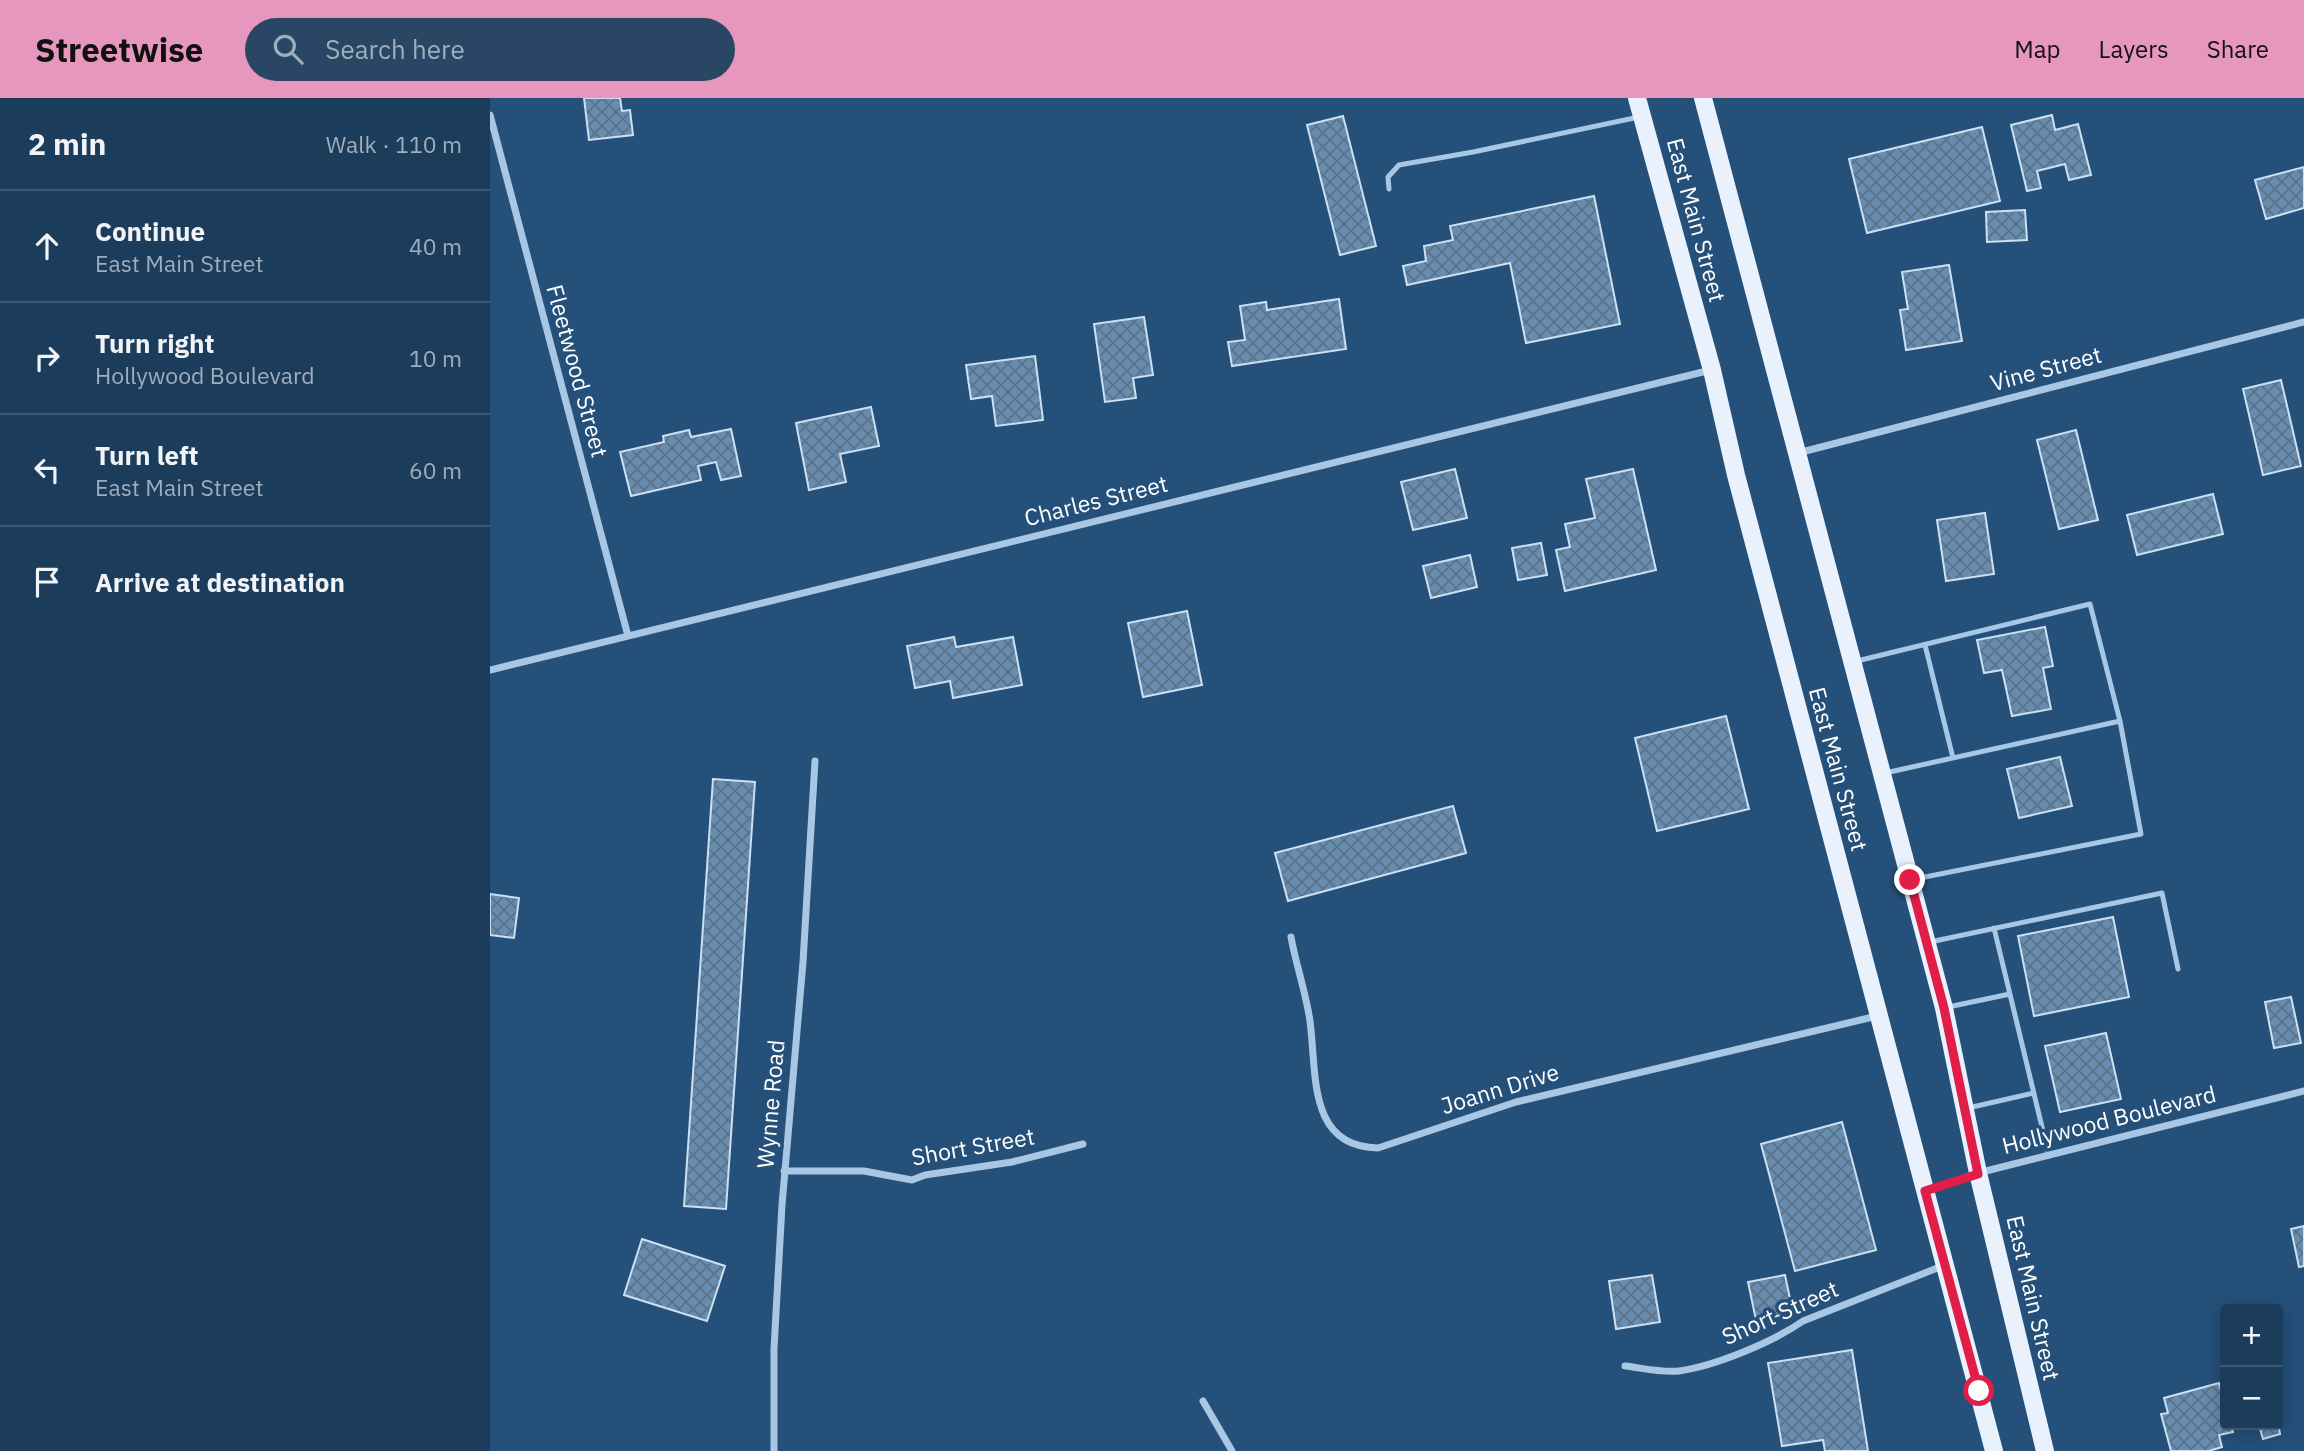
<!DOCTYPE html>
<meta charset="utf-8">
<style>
body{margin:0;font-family:"IBM Plex Sans",sans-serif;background:#294765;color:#f1f3f6}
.controls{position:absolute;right:21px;bottom:21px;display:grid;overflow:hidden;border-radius:7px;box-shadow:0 4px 18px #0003}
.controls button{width:63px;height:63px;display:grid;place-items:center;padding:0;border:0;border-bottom:2px solid #3a5672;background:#1c3c5c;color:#f1f3f6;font:35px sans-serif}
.stop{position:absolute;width:21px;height:21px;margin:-16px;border:5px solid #e11d48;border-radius:50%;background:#fff}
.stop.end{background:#e11d48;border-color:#fff;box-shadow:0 2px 7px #0008}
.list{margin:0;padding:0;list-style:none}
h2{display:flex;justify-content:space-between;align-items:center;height:91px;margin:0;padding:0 28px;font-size:30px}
h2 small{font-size:23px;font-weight:400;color:#a0adbb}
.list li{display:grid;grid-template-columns:46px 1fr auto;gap:21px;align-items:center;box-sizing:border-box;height:112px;padding:0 28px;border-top:2px solid #3a5672}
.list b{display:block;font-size:26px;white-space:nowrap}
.list p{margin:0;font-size:23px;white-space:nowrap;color:#a0adbb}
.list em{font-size:23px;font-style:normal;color:#a0adbb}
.icon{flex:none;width:38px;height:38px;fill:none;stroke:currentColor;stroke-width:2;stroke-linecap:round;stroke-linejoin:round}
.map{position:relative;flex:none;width:1814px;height:1353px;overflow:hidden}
header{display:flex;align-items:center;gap:42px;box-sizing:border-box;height:98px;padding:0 35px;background:#e797bd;color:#111}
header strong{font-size:33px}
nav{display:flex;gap:38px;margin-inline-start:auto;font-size:24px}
.search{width:490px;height:63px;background:#294765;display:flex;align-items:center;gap:18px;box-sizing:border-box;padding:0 24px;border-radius:38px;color:#a0adbb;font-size:26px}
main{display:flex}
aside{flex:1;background:#1c3c5c}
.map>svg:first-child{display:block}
.building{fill:url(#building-cross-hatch);stroke:#cbe0f3;stroke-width:2}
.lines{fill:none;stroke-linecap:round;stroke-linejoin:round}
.service{stroke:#a8c7e4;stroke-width:5}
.minor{stroke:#a8c7e4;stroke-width:7}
.primary{stroke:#e8f1fc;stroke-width:18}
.route{stroke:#e11d48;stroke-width:9}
.labels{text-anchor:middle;stroke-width:7;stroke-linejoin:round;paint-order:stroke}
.street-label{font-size:23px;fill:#fff;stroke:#25507a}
</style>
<header>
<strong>Streetwise</strong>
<div class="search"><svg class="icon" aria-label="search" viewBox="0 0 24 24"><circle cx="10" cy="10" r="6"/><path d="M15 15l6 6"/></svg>Search here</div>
<nav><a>Map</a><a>Layers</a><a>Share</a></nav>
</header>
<main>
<aside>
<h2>2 min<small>Walk · 110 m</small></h2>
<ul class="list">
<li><svg class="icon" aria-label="ahead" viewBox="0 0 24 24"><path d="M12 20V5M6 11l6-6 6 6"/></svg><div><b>Continue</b><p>East Main Street</p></div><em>40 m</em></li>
<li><svg class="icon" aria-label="right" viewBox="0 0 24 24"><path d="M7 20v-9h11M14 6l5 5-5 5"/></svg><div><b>Turn right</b><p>Hollywood Boulevard</p></div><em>10 m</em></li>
<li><svg class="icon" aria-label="left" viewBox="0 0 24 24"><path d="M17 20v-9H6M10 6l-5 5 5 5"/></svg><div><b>Turn left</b><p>East Main Street</p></div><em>60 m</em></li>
<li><svg class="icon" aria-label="arrive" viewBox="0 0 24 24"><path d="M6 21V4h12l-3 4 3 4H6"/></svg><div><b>Arrive at destination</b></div></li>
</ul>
</aside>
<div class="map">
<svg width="1814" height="1353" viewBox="0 0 1814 1353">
<defs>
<pattern id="building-cross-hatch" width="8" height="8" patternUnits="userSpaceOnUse" patternTransform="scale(1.75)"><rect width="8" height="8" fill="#668caf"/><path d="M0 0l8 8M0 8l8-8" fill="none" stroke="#5c7287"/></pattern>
</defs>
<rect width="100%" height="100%" fill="#25507a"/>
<!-- building -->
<path class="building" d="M94,0h36l2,13 8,-1 3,25 -44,5z
M1562,17l3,15 23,-6 13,51 -22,5 -4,-16 -28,7 4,17 -14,3 -16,-66z
M853,18l33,130 -36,9 -33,-130z
M1492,29l18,74 -133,32 -18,-74z
M1814,69v41l-38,11 -11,-39z
M1104,98l26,128 -94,19 -16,-80 -103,22 -4,-19 23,-5 -2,-15 29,-6 -3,-14z
M1535,112l2,30 -40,2 -1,-30z
M1459,167l13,76 -56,9 -6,-40 8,-1 -6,-37z
M849,201l7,50 -114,17 -4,-24 17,-2 -5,-34 26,-4 1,8z
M654,219l9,58 -20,3 3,20 -31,4 -11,-78z
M545,258l8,64 -47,6 -4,-30 -21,3 -5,-34z
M1791,282l20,86 -38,9 -20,-86z
M381,309l8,39 -39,8 6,28 -37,8 -13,-67z
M241,331l10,47 -20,4 -5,-18 -18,4 3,14 -70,16 -11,-44 44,-10 -1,-6 26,-6 2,7z
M1586,332l22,90 -39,9 -22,-89z
M965,371l12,49 -54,12 -12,-48z
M1143,371l23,101 -91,21 -9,-41 14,-3 -5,-23 30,-6 -9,-39z
M1723,396l10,40 -86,21 -10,-40z
M1495,415l9,61 -48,7 -9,-61z
M1051,445l6,32 -29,5 -6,-32z
M980,457l7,32 -46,11 -8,-32z
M697,513l15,74 -59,12 -15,-74z
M1555,529l8,39 -10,2 8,41 -39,7 -10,-46 -18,3 -7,-33z
M464,539l2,10 57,-10 9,48 -69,13 -3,-17 -35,7 -8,-42z
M1236,618l23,93 -92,22 -22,-93z
M1570,659l12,49 -53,12 -12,-49z
M223,681l42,3 -29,427 -42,-3z
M963,708l13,47 -178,48 -13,-48z
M0,796l29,4 -5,40 -24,-3z
M1623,819l16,80 -95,19 -16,-80z
M1801,899l10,46 -27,5 -9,-46z
M1616,935l15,66 -61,13 -15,-66z
M1352,1024l34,128 -81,21 -34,-127z
M1814,1128v40l-5,1 -8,-38z
M152,1141l83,27 -18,55 -83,-26z
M1162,1177l8,47 -44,7 -7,-48z
M1295,1177l8,38 -37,7 -8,-38z
M1362,1252l16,101h-43l-2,-11 -41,6 -14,-83z
M1729,1285l6,22v20h6l2,7 -14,3 3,12 -13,4h-38l-10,-37 7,-1 -4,-15z
M1788,1325l2,11 -17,5 -4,-14z"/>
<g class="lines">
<!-- service -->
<path class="service" d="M899,91l-1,-12 11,-12 74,-13 166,-35
M1435,547l28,113
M1367,563l233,-57 30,117
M1395,675l235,-52 21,113 -226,45
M1504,830l55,228
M1440,844l232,-49 16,76
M1458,909l62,-13
M1478,1010l66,-15"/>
<!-- minor -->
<path class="minor" d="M0,17l138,521
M1308,355l506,-131
M0,572l1221,-300
M801,839c5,28 15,56 19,84 7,52 -3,126 68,127l138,-46 361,-86
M294,1073h80l48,9 13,-5 87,-13 71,-18
M1436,1093l52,-18 326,-82
M1135,1268c17,2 37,7 54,5 36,-5 94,-29 124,-50l142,-56
M713,1303l29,50
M284,1353v-102l8,-144 21,-243 12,-201"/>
<!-- primary -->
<path class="primary" d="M1147,0l75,272 24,105 258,976
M1213,0l241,910 34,165 67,278"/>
</g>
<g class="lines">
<!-- route -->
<path class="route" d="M1420,782l34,128 34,166 -53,17 54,200"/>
</g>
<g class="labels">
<!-- street labels -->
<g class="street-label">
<text transform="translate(1206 122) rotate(75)" y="8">East Main Street</text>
<text transform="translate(1556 271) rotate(-15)" y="8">Vine Street</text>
<text transform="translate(87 273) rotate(75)" y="8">Fleetwood Street</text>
<text transform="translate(606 403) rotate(-14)" y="8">Charles Street</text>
<text transform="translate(1348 671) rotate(75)" y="8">East Main Street</text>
<text transform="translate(1010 991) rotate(-17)" y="8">Joann Drive</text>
<text transform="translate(281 1006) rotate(-85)" y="8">Wynne Road</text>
<text transform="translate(1619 1022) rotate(-14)" y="8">Hollywood Boulevard</text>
<text transform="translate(483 1049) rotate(-10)" y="8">Short Street</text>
<text transform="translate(1543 1200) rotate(77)" y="8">East Main Street</text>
<text transform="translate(1290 1215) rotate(-24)" y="8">Short Street</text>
</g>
</g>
</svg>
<div class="controls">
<button>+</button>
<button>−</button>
</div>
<div class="stop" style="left:1489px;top:1293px"></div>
<div class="stop end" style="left:1420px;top:782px"></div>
</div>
</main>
